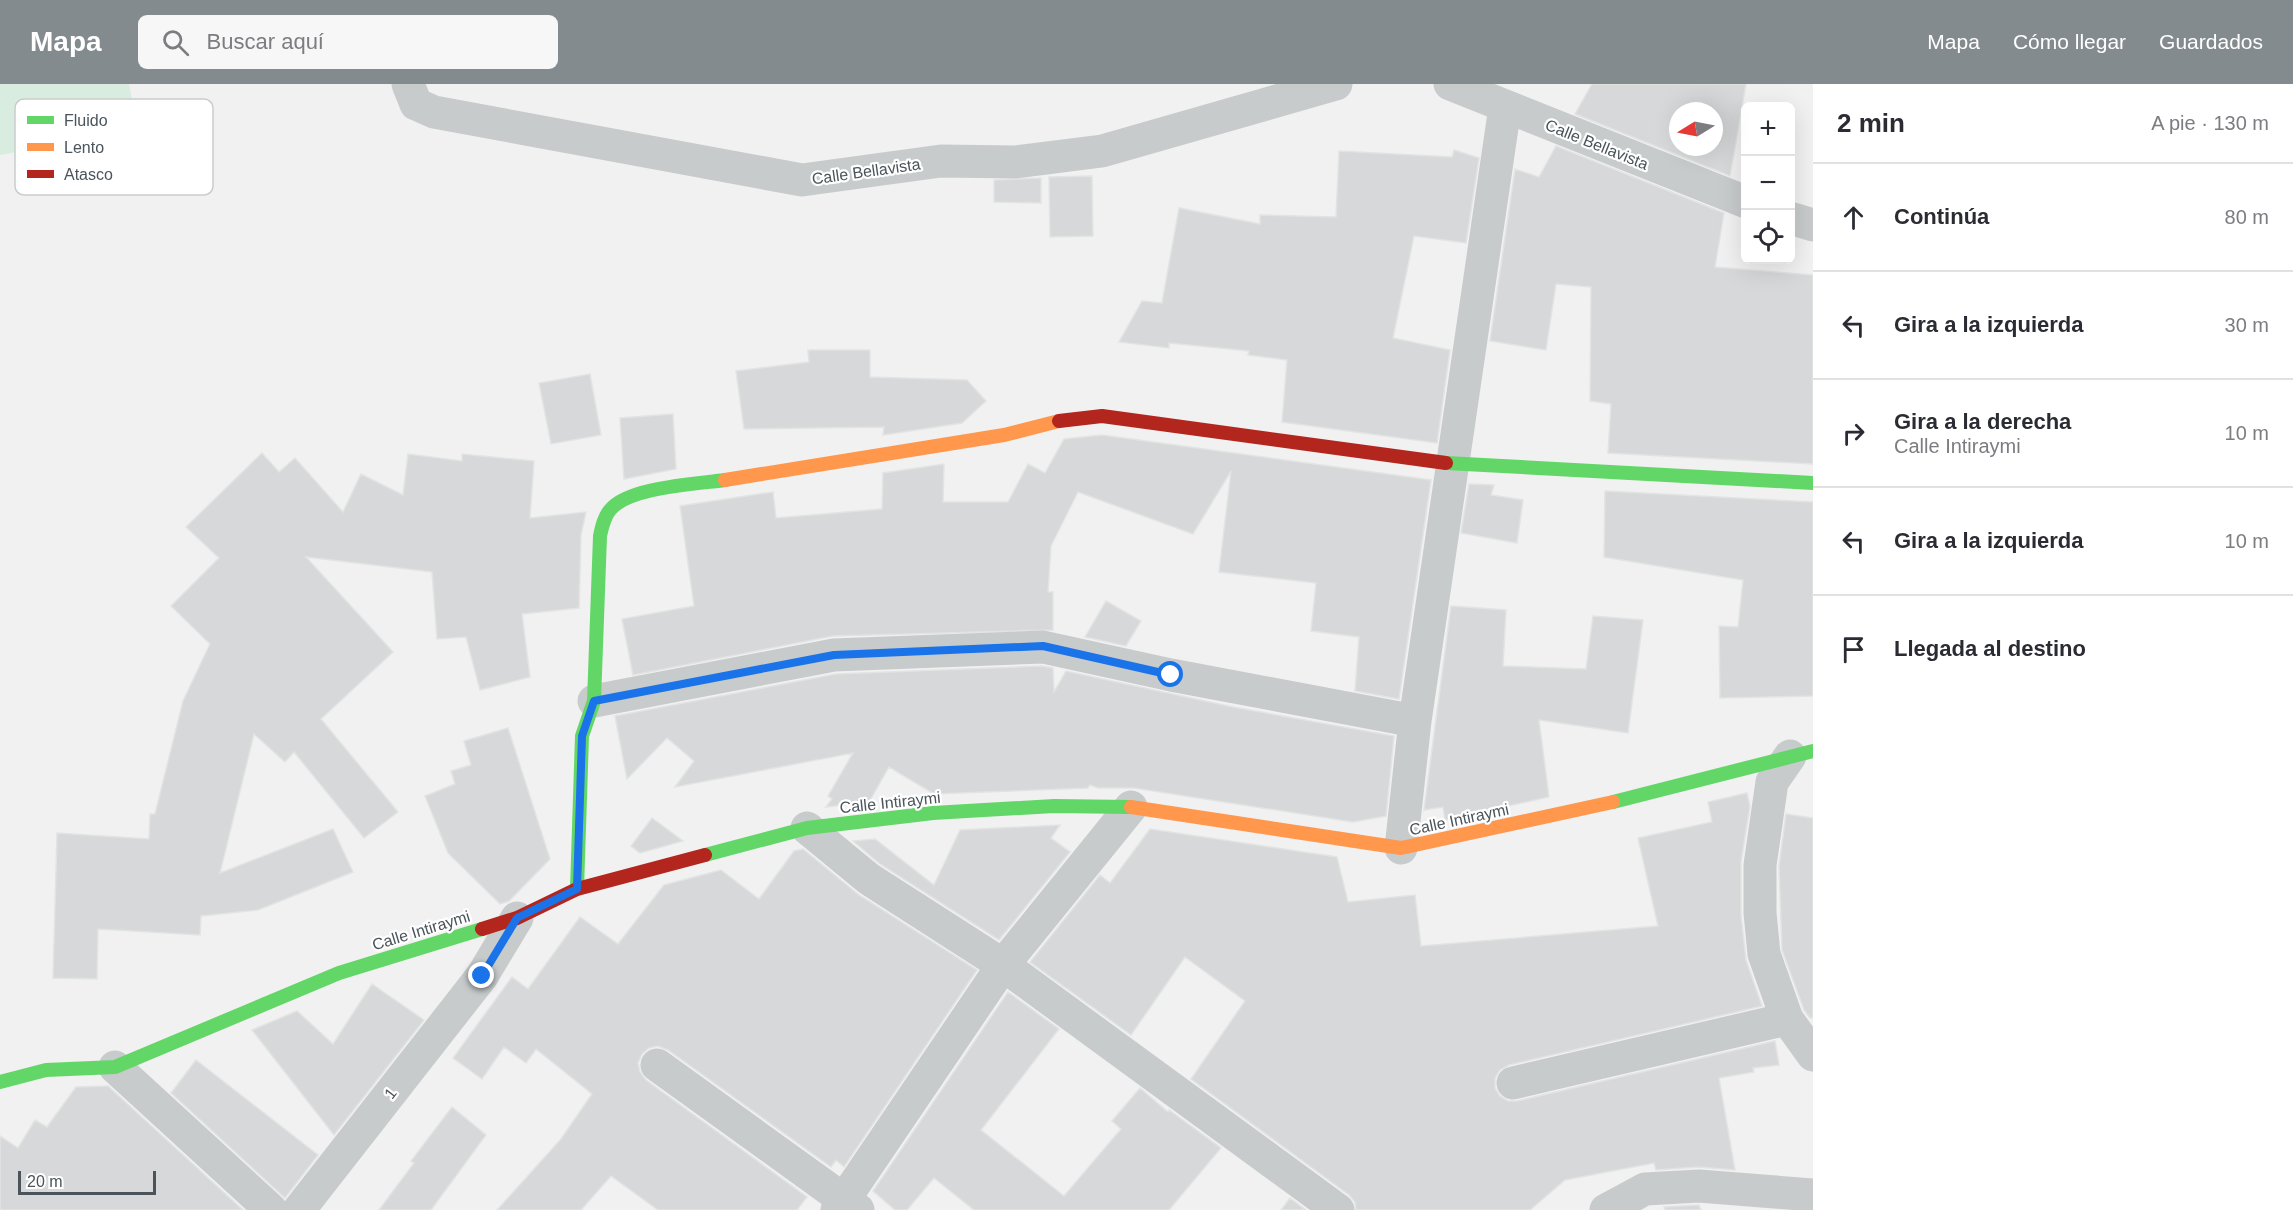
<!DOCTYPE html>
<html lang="es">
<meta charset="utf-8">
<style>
body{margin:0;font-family:Arial,sans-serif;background:#f7f7f7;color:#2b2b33}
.controls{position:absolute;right:18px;top:18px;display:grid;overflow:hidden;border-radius:9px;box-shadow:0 6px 24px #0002}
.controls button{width:54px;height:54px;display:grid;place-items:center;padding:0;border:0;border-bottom:2px solid #e1e1e2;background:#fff;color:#2b2b33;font:30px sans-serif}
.compass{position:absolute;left:1669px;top:18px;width:54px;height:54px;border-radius:50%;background:#fff;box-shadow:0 6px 24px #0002;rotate:260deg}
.scale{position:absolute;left:18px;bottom:15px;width:138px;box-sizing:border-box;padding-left:6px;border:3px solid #4a545a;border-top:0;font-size:16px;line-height:21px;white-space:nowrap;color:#4a545a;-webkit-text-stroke:4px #fff;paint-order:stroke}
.stop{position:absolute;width:18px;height:18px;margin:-14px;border:4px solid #1a73e8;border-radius:50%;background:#fff}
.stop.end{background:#1a73e8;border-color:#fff;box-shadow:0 2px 6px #0008}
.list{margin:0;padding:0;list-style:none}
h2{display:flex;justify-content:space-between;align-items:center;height:78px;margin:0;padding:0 24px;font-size:26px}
h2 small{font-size:20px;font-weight:400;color:#7c7c81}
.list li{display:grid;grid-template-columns:39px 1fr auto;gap:18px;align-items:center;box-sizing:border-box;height:108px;padding:0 24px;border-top:2px solid #e1e1e2}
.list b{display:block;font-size:22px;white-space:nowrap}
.list p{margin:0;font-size:20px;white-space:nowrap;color:#7c7c81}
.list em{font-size:20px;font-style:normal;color:#7c7c81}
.icon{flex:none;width:33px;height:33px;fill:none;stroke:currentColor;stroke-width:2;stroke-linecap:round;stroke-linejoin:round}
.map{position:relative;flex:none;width:1813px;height:1126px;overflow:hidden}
header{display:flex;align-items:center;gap:36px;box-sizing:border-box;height:84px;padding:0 30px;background:#848b8f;color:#fff}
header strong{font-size:28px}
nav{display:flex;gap:33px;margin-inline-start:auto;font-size:21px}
.search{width:420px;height:54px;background:#f7f7f7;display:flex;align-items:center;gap:15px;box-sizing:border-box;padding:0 21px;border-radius:9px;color:#7c7c81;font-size:22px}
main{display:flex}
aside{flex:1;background:#fff}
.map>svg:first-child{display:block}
.green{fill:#d8eddf}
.building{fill:#d7d8d9;stroke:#e2e3e3;stroke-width:1.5;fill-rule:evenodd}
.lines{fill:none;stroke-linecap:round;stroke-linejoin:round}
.street{stroke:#c8cbcc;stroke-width:33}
.fast{stroke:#63d668;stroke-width:14}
.slow{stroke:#ff974d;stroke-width:14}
.jam{stroke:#b3261e;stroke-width:14}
.route{stroke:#1a73e8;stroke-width:8}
.labels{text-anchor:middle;stroke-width:4.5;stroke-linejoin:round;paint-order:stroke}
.street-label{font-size:16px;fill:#4a545a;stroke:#fff}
.key{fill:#fff;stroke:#c9ccce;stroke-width:1.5}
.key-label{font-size:16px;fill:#4a545a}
</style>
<header>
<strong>Mapa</strong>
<div class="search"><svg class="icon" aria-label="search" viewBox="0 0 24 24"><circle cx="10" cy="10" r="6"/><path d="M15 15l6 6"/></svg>Buscar aquí</div>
<nav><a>Mapa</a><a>Cómo llegar</a><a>Guardados</a></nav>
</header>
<main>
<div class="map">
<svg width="1813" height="1126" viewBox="0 0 1813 1126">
<rect width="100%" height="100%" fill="#f1f1f1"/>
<!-- green -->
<path class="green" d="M0,0h129l9,47 -138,24z"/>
<!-- building -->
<path class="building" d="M1592,0h154l-16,92 -155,-62zM1678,27h36v36h-36z
M1556,62l168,67 -9,54 98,8v189l-205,-11 3,-49 -21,-3 1,-114 -35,-3 -10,66 -56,-9 25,-172 24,8z
M1454,66l25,8 -13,85 -52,-7 -21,102 57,12 -13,93 -155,-21 5,-62 -39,-5 1,-4 -80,-8v5l-50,-6 23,-41 20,2 17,-95 81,16v-9l76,2 3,-66 113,6z
M1092,92l1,60 -43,1 -1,-60z
M1041,94v25l-47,-1v-22z
M808,266h62v27l97,3 19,21 -24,22 -79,12 1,-8 -140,2 -8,-58 73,-9z
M590,290l11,61 -50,9 -12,-61z
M673,330l3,55 -52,10 -4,-61z
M1102,351l329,45 -32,219 -44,-8 4,-54 -48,-6 5,-48 -97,-11 12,-101 -38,63 -115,-42 -27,54 -3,46h5v38l-220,6 -200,39 -11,-56 72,-13 -14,-100 93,-14 3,26 106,-9 1,-36 61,-9 -1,38h65l20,-38 17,9 19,-34z
M262,369l17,19 16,-14 48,54 18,-38 42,21 5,-41 54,7v-7l72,7 -4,57 56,-6 -5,23 -2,73 -57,6 8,63 -50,13 -14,-53 -29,2 -5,-67 -126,-15 87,95 -72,67 77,93 -34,26 -70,-86 -9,10 -31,-28 -34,139 113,-44 20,43 -95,38 -57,6 -1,19 -102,-6 -1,50 -44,-1 4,-145 92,6 1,-25h5l28,-113 27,-57 -39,-38 48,-48 -33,-31z
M1469,400l25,1 -3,10 32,5 -6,43 -56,-10z
M1605,407l208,11v194l-93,2 -1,-72 19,1 5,-47 -139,-23z
M1106,517l35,20 -15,25 -41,-9z
M1451,522l55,4 -3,56 83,3 7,-53 50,4 -15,113 -89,-13 10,77 -104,23 -2,-13 -19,3z
M1041,582l12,2 1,24 12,-21 167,36 161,29 -8,80 -33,6 -219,-34h-36l-8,-3 -2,3 -154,6 -45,-27 -20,35 -43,5 6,-8 -4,-3 25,-43 -178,34 19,-26 -27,-23 -40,41 -12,-63 221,-42z
M508,644l42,131 -41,42 -9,3 -52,-51 -23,-57 30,-12 -4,-13 20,-6 -7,-24z
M1747,709l3,13 -9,56v53l5,45 16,46 -253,59 -9,5 -5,8v10l5,8 8,5h9l258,-60 4,24 -26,3 1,4 -35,6 16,92 -37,-3 -42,3 -2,-7 -89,17 -35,30h-174l-1,-8 -6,-7 -158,-116 54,-78 -60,-44 -54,78 -101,-73 70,-87 10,8 40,-54 187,28 11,45 67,-7 6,51 237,-20 -20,-88 74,-16 -4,-20z
M1786,730l27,4v200h-3l-6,-8 -22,-60 -3,-84z
M652,734l31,23 -43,12 -9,-7z
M1060,741l-9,13 19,14 -71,88 -119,-76 -27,-23 22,-2 59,46 26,-55z
M803,765l56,46 118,75 -133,197 -8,-7 -5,7 -163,-117 -10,-4 -9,2 -7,6 -4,9 2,9 6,8 161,117 -10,13h-139l-47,-34 -30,34h-84l64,-71 31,-45 -56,-45 -10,14 -22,-16 -22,32 -29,-21 59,-81 16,12 52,-72 38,27 46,-59 57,-15 38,29 35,-48z
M372,900l52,36 -90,115 -82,-105 45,-19 36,33z
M1008,908l51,37 -78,101 83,66 57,-67 -9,-8 28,-33 28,24 1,-2 52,38 -52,62h-195l-40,-32 -27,32h-12l-22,-19z
M196,976l122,95 -33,43 -114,-105z
M108,1002l135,124h-243v-74l18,12 17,-28 12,7 29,-40z
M452,1023l34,28 -55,75h-52l35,-47 -3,-2z
M1290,1114l16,12h-25z
M1699,1121l2,5h-36l-1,-3z"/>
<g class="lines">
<!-- street -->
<path class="street" d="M408,0l8,20 18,8 368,68 139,-19 75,1 86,-11 234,-67
M1450,0l296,118
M1790,134l23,7
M594,617l240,-46 209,-8 128,28 244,46 -14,127
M1415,637l90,-614
M807,744l62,51 134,86 335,245
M1787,935l-23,-65 -4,-41v-48l12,-83 18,-26
M657,981l201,145
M115,983l156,143
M1513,999l274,-64 26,36
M299,1126l183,-234 35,-58
M837,1126l166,-245 128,-158
M1606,1126l39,-21 54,-3 114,9"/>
<!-- fast -->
<path class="fast" d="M1446,379l367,20
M1613,718l200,-51
M705,771l102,-27 126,-15 121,-7 77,1
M577,805l5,-153 12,-35 6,-165c2,-9 4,-19 10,-26 18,-23 87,-26 115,-30
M0,998l46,-12 69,-3 224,-94 143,-44"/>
<!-- slow -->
<path class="slow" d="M725,396l279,-45 55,-14
M1131,723l270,41 212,-46"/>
<!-- jam -->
<path class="jam" d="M1059,337l43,-5 344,47
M482,845l35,-11 60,-29 128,-34"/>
</g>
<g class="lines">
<!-- route -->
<path class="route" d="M482,892l35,-58 60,-29 5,-153 12,-35 240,-46 209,-9 128,29"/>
</g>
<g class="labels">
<!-- street labels -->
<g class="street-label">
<text transform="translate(1597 60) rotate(22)" y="6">Calle Bellavista</text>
<text transform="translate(866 87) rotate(-8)" y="6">Calle Bellavista</text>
<text transform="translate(890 718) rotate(-6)" y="6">Calle Intiraymi</text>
<text transform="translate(1459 735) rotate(-12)" y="6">Calle Intiraymi</text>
<text transform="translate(421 846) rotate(-17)" y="6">Calle Intiraymi</text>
<text transform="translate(390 1009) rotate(-52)" y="6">1</text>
</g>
</g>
<!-- legend -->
<rect x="15" y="15" width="198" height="96" rx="9" class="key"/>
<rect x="27" y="32" width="27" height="8" fill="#63d668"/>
<rect x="27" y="59" width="27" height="8" fill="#ff974d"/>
<rect x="27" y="86" width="27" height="8" fill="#b3261e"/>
<g class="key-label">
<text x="64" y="42">Fluido</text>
<text x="64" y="69">Lento</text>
<text x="64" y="96">Atasco</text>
</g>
</svg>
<div class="controls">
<button>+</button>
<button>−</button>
<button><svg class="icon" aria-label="locate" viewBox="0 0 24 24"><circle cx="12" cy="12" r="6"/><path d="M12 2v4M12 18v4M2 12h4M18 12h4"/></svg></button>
</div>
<svg class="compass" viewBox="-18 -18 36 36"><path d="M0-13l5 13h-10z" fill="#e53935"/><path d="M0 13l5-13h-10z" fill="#7c7c81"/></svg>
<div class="scale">20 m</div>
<div class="stop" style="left:1171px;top:591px"></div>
<div class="stop end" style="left:482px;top:892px"></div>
</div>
<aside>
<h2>2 min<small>A pie · 130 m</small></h2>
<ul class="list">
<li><svg class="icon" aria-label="ahead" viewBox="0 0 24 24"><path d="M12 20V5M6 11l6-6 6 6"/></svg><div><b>Continúa</b></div><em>80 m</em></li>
<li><svg class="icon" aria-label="left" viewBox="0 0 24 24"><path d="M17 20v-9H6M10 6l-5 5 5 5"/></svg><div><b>Gira a la izquierda</b></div><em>30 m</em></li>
<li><svg class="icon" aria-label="right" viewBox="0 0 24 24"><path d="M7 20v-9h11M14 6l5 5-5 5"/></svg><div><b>Gira a la derecha</b><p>Calle Intiraymi</p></div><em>10 m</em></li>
<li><svg class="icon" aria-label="left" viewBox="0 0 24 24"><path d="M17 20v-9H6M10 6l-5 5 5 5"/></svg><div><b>Gira a la izquierda</b></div><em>10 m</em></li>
<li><svg class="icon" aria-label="arrive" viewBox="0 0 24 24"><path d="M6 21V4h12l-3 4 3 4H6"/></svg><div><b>Llegada al destino</b></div></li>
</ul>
</aside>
</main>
